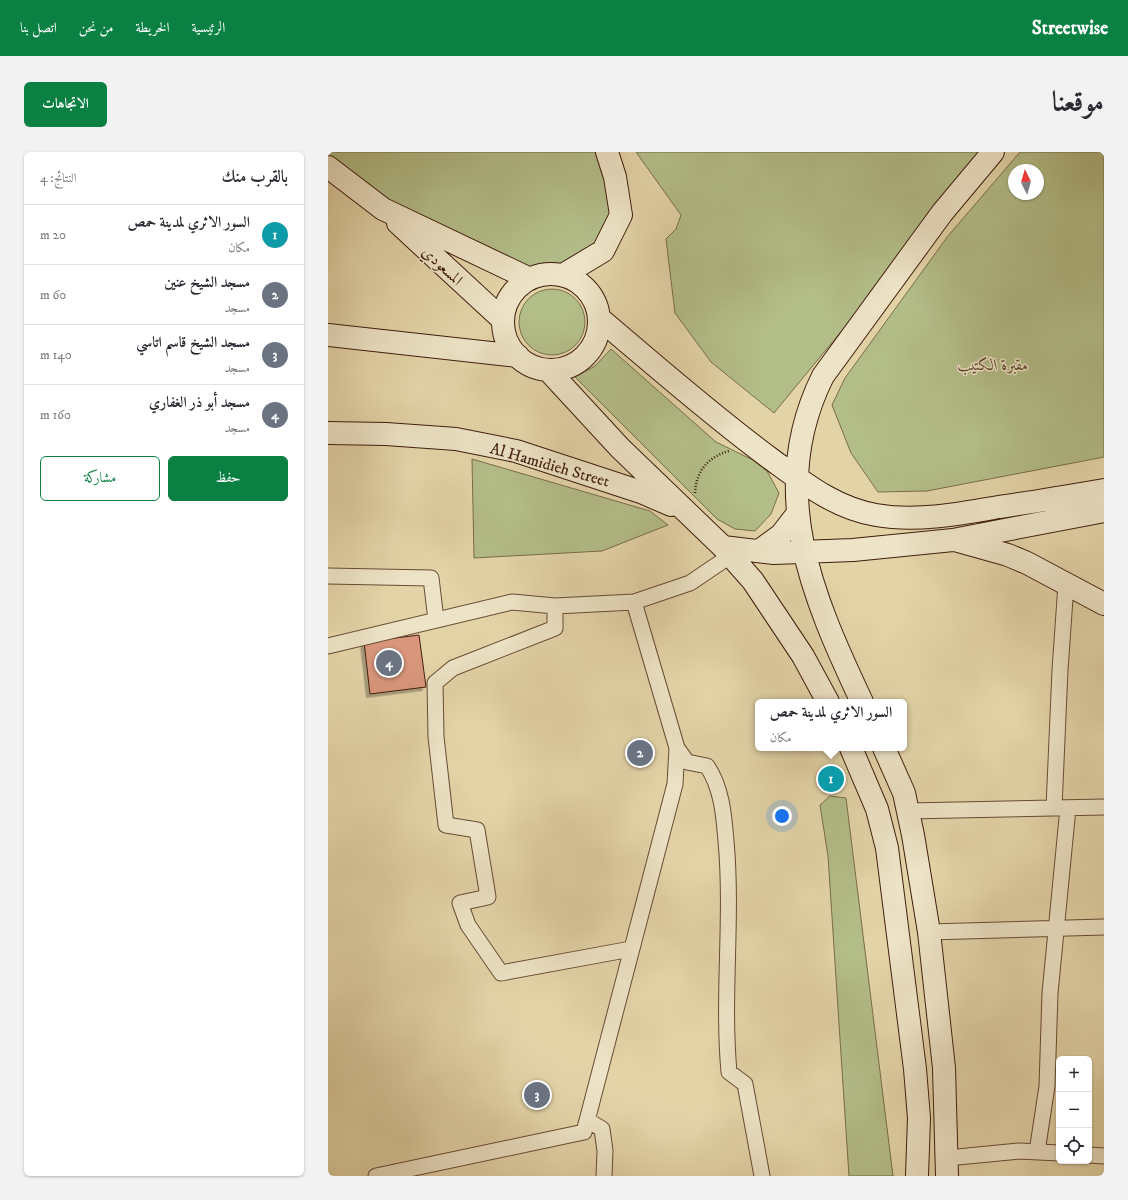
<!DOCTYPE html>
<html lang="ar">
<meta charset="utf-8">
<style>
body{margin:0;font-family:"IM FELL DW Pica",Amiri,serif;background:#f2f2f3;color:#2b2b33;direction:rtl}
.controls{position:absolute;right:12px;bottom:12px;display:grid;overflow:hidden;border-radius:6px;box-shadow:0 1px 3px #0004}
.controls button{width:36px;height:36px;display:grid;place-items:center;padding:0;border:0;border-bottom:1px solid #e1e1e2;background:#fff;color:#2b2b33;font:20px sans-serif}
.compass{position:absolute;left:680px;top:12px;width:36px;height:36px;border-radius:50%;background:#fff;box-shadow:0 1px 3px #0004;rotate:355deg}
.you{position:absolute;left:454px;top:664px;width:14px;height:14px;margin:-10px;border:3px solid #fff;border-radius:50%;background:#1a73e8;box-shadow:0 0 0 6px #1a73e833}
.badge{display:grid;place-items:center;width:26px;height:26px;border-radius:50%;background:#0b8043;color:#fff;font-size:13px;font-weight:700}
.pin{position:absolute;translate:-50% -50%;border:2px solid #fff;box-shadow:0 1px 4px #0006}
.popup{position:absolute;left:427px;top:547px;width:152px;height:52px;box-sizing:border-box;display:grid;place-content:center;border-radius:6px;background:#fff;filter:drop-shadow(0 1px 3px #0005);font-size:13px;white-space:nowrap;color:#7c7c81}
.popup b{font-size:15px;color:#2b2b33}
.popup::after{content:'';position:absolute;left:50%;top:100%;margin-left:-8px;border:8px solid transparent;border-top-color:#fff}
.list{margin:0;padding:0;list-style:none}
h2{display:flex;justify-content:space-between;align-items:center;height:52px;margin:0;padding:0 16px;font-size:17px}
h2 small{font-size:13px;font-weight:400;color:#7c7c81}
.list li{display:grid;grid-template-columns:26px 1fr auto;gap:12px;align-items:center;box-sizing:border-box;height:60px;padding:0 16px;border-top:1px solid #e1e1e2}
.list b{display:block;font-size:15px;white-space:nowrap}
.list p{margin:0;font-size:13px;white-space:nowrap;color:#7c7c81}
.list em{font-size:13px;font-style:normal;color:#7c7c81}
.actions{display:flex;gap:8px;padding:12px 16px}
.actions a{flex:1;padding:9px 0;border:1px solid #0b8043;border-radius:6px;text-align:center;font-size:14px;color:#0b8043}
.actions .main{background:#0b8043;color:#fff}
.icon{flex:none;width:22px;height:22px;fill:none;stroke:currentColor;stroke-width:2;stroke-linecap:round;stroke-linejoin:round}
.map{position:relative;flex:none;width:776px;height:1024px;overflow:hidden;direction:ltr;border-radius:6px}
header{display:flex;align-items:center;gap:24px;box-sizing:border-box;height:56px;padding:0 20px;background:#0b8043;color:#fff}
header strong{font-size:19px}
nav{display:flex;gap:22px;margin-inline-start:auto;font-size:14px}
.intro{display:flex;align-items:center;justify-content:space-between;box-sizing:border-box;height:96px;padding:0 24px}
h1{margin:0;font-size:28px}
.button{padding:10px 18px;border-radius:6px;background:#0b8043;color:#fff;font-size:14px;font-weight:700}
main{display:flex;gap:24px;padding:0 24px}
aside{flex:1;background:#fff;border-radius:6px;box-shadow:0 1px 3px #0004}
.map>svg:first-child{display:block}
.green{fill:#b3bd88;stroke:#796d4a;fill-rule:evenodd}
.building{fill:#da977d;stroke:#3f1d0c;filter:url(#shadow)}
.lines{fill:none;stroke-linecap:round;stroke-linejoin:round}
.street-casing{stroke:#684b33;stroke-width:17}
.secondary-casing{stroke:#3f1d0c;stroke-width:24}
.path{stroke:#3f1d0c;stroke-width:2.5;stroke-dasharray:1 2;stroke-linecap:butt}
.street{stroke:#ede3c6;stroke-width:15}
.secondary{stroke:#ede3c6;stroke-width:22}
.labels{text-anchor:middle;stroke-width:3;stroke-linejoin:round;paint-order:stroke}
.street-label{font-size:16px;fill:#3f1d0c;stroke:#ede3c6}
.park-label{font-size:16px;font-style:italic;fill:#5c452b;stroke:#ede3c6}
</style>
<header>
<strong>Streetwise</strong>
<nav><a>الرئيسية</a><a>الخريطة</a><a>من نحن</a><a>اتصل بنا</a></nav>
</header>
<div class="intro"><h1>موقعنا</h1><a class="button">الاتجاهات</a></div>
<main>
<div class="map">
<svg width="776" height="1024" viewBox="0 0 776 1024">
<defs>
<filter id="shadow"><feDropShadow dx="-3.5" dy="3.5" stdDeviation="0" flood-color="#0004"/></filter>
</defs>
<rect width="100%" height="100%" fill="#e3d4a8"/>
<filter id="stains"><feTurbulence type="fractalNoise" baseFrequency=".005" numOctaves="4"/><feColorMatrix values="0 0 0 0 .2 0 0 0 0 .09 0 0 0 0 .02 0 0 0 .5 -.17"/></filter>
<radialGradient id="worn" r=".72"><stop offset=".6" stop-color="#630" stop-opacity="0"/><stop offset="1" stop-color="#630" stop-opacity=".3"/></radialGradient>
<!-- green -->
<path class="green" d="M0,0h279l14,63 -18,36 -49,23 -16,1 -8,4 -202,-112z
M308,0h353l-215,261 -63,-51 -36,-49 -9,-74 10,-10 5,-14z
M692,0h84v305l-177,34 -49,1 -27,-39 -19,-48 13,-27 103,-142zM686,18h24v24h-24z
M191 170a33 33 0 1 1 66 0a33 33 0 1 1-66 0Z
M283,197l105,93 37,18 14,11 12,22 -8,21 -16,17 -20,-2 -18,-10 -142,-142 20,-11z
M144,307l178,52 18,14 -66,26 -128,7z
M502,644l16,2 47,378h-44l-21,-320 -8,-51z"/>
<!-- building -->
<path class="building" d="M91,483l7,52 -56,7 -6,-52z"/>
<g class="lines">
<defs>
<path id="street" d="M0,424l103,2 5,42
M227,454v22l-102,40 -18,15 1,54 10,88 31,5 11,67 -28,6 8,22 33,48 130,-24
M0,494l184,-44 43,4 79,-4 56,-19 40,-27
M349,596l10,14 20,4c15,22 17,50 19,75 7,77 -4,154 3,231l16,12 17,92
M726,656l6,-138 6,-86
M580,659l196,-4
M601,780l175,-5
M259,968l15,9 3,22 -1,25
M709,1000l10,-66 3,-93 18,-185
M761,1003l15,1
M619,1006l72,-7 40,2
M48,1024l208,-44 91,-348 2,-36 -43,-146"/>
<path id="secondary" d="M0,15l55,42 147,70
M70,71l105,97
M175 170a48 48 0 1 1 96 0a48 48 0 1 1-96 0Z
M235,123l40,-24 18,-36 -6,-38 -8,-25
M272,167c56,47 111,96 171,140 33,24 64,49 105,56 41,7 83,-1 123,-8 35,-5 70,-11 105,-17
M0,183l190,21
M220,218l72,78 103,99 30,34 50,75 25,46
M0,281l58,1 70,5 60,12 125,41 30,13
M630,389l50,14 19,8 77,41
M395,395l51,6 79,-3 100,-10 151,-29
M431,399l22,-16 17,-22
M534,550c-50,-106 -96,-212 -39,-326l119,-163 51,-61
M523,596l26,61 10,39 28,221 4,49 -2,58
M556,596l20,45 9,42 16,97 15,136 3,108"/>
</defs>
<!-- street casing -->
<use href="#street" class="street-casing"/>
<!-- secondary casing -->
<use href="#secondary" class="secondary-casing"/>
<!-- path -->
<path class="path" d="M367,341c1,-22 13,-36 34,-42"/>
<!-- street -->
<use href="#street" class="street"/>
<!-- secondary -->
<use href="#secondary" class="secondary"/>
</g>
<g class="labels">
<!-- street labels -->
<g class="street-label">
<text transform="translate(115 113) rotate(43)" y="6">المسعودي</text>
<text transform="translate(222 312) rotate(16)" y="6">Al Hamidieh Street</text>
</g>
<!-- park labels -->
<g class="park-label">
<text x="665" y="218">مقبرة الكتيب</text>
</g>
</g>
<rect width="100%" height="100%" filter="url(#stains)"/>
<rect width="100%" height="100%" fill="url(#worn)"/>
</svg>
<div class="controls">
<button>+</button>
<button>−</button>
<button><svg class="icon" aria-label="locate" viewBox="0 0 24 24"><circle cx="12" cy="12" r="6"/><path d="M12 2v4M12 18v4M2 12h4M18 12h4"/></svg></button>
</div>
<svg class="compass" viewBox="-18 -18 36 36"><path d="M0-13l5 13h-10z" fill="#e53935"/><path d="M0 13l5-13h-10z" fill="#7c7c81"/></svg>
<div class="you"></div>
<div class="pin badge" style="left:503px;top:627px;background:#0f9aa8">1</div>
<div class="popup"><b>السور الاثري لمدينة حمص</b>مكان</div>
<div class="pin badge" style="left:312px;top:601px;background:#6b7280">2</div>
<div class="pin badge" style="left:209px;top:943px;background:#6b7280">3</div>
<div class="pin badge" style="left:61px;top:511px;background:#6b7280">4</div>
</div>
<aside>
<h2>بالقرب منك<small>النتائج: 4</small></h2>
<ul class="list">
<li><span class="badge" style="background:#0f9aa8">1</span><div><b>السور الاثري لمدينة حمص</b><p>مكان</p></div><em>20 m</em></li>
<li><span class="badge" style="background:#6b7280">2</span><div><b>مسجد الشيخ عنين</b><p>مسجد</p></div><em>60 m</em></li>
<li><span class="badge" style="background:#6b7280">3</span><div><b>مسجد الشيخ قاسم اتاسي</b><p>مسجد</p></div><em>140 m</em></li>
<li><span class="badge" style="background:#6b7280">4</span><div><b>مسجد أبو ذر الغفاري</b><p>مسجد</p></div><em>160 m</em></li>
</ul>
<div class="actions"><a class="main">حفظ</a><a>مشاركة</a></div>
</aside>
</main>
